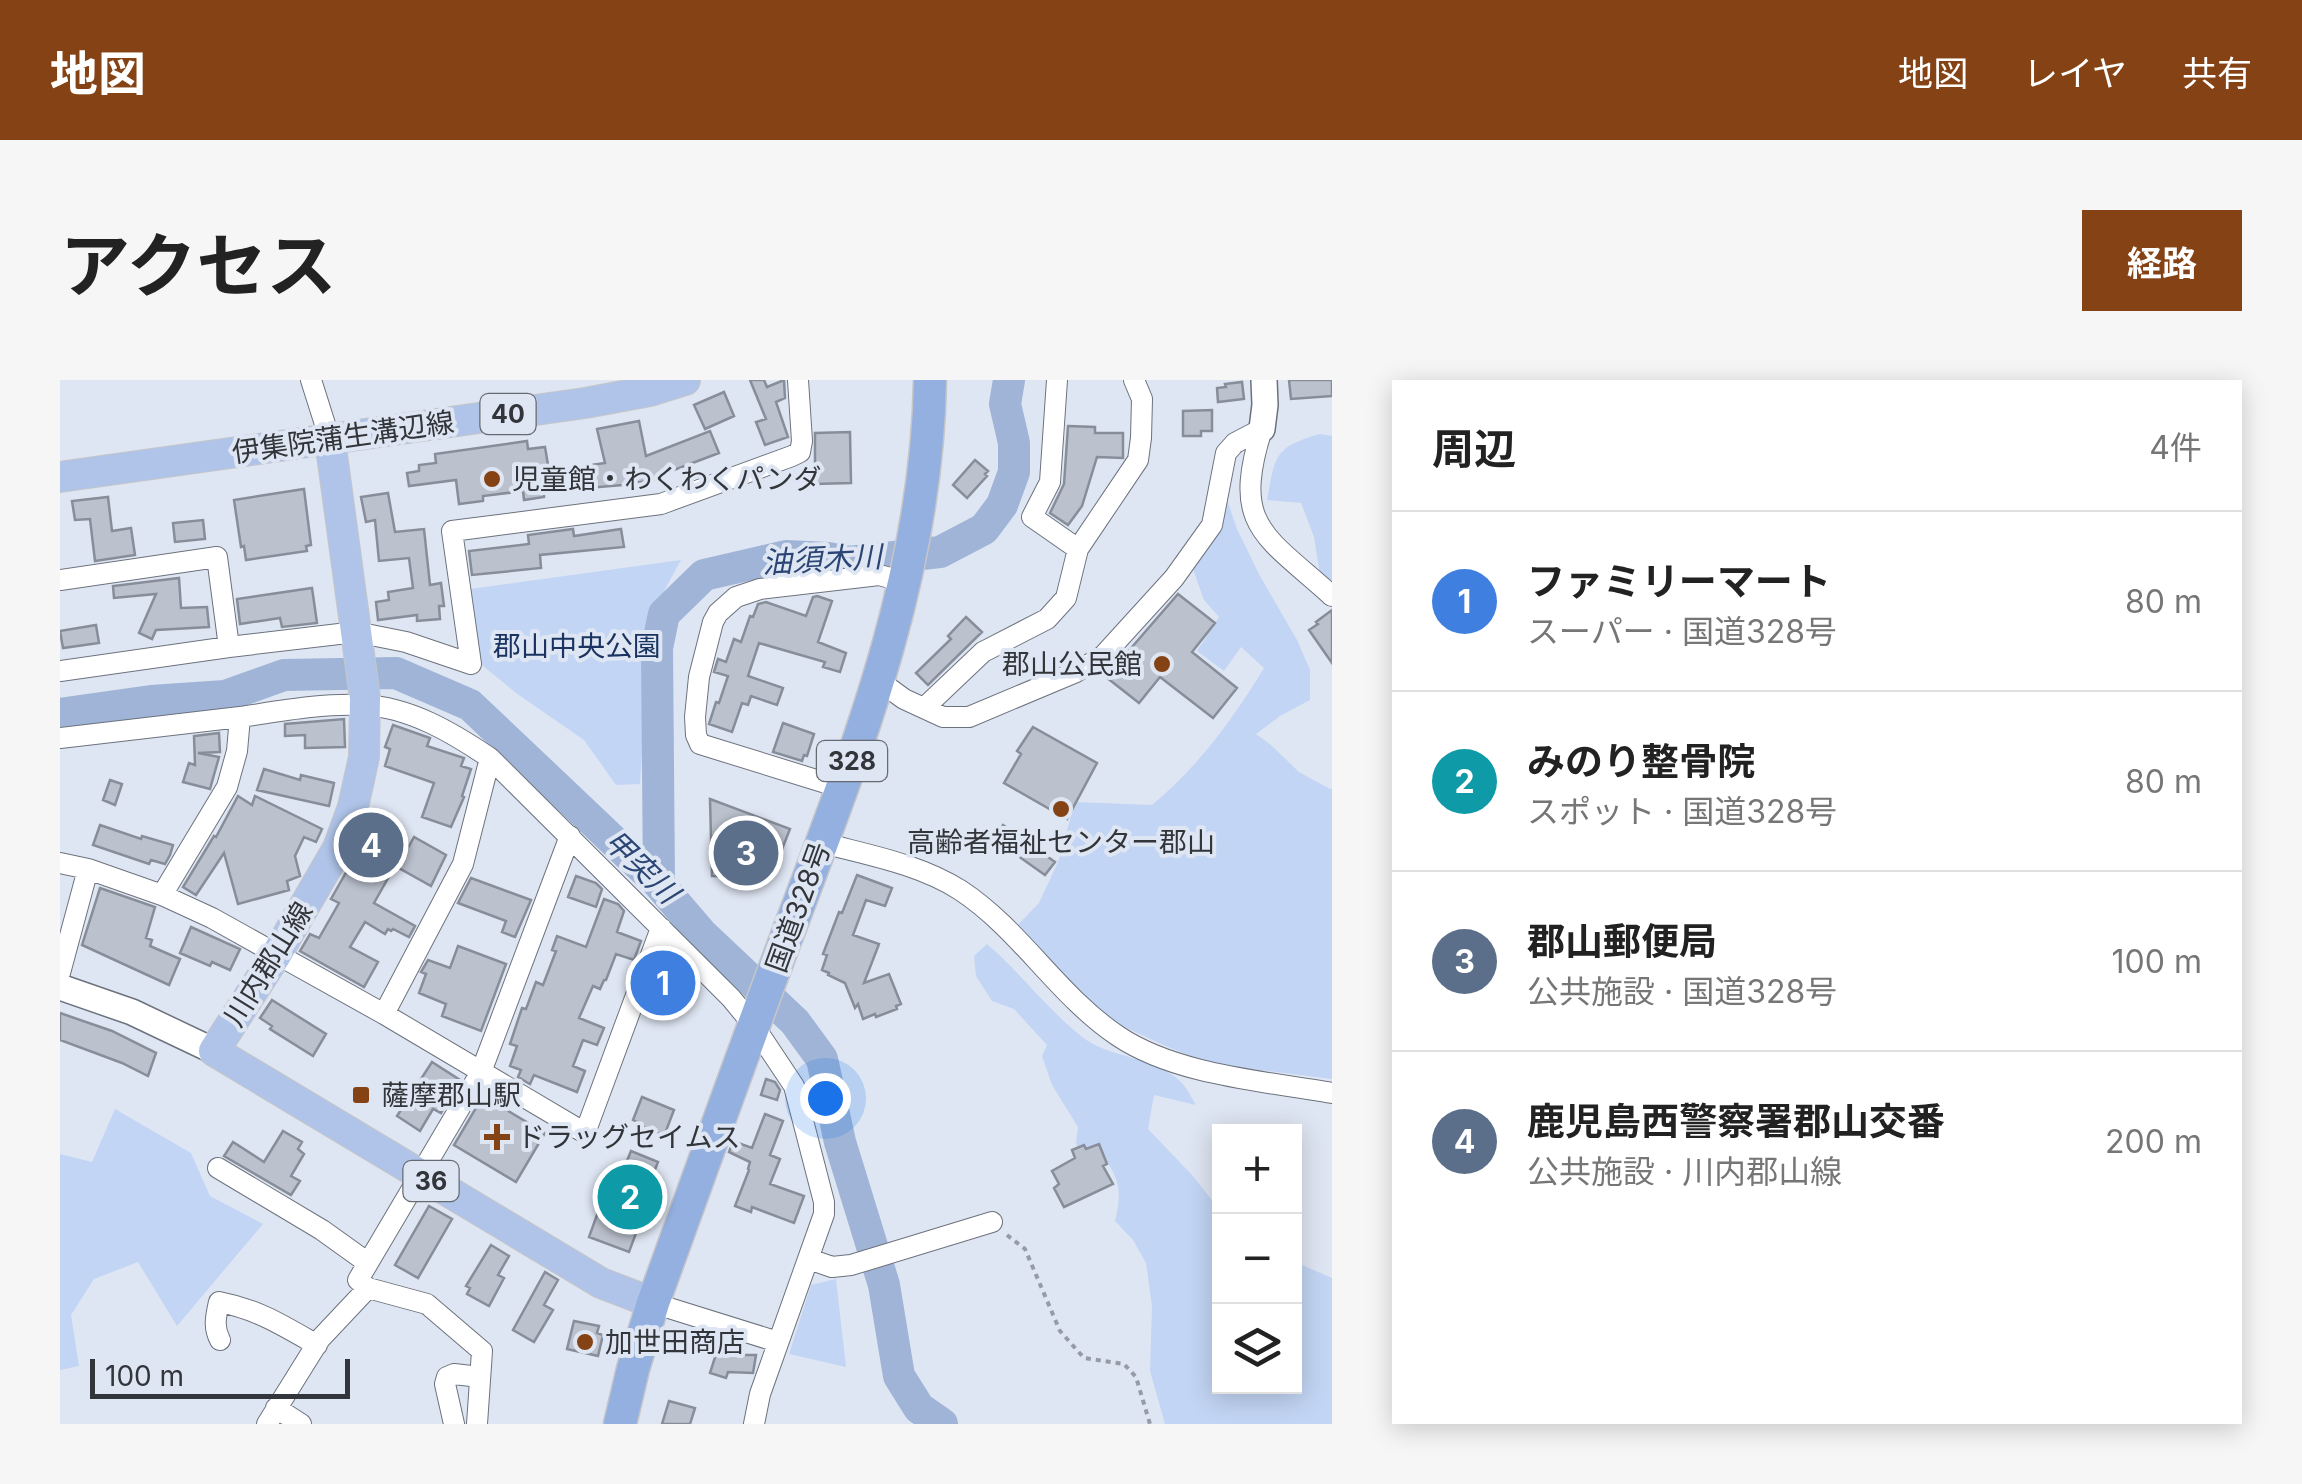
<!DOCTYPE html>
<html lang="ja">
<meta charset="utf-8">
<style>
body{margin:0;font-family:Inter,"Noto Sans JP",sans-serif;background:#f6f6f6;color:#222}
.controls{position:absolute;right:30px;bottom:30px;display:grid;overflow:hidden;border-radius:0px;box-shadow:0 5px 25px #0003}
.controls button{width:90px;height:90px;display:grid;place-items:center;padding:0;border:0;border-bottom:2px solid #e0e0e0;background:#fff;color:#222;font:50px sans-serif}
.scale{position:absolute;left:30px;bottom:25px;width:260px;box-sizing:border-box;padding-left:10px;border:5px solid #323539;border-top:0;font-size:28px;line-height:35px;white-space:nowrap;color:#323539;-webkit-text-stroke:8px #dfe6f3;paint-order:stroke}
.you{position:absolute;left:765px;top:718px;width:35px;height:35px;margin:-25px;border:8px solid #fff;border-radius:50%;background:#1a73e8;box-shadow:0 0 0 15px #1a73e833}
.badge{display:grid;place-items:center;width:65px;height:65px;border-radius:50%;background:#854214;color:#fff;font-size:32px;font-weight:700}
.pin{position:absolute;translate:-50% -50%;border:5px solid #fff;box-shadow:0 2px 10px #0006}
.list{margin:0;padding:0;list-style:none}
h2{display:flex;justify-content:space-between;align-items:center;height:130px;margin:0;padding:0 40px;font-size:42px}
h2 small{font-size:32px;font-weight:400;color:#767676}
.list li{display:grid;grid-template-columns:65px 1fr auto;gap:30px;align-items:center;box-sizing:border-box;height:180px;padding:0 40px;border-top:2px solid #e0e0e0}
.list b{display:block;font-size:38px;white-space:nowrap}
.list p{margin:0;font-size:32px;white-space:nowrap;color:#767676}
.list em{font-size:32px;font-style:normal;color:#767676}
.icon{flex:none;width:55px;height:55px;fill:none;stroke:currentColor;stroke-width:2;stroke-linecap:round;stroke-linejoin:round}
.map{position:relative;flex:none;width:1272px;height:1044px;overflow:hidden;border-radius:0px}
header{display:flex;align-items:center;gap:60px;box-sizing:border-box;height:140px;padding:0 50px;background:#854214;color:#fff}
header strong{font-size:48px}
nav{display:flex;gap:55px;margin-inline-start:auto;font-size:35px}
.intro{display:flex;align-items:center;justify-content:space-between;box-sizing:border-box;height:240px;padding:0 60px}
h1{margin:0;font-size:70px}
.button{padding:25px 45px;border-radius:0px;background:#854214;color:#fff;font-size:35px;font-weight:700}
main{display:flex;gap:60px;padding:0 60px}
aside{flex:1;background:#fff;border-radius:0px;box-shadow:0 5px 25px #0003}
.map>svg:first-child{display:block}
.green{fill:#c2d5f4}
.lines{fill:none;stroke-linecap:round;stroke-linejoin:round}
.river{stroke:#9fb4d6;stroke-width:32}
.building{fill:#bbc2ce;stroke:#878e99;stroke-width:2.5}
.minor-casing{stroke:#6c727d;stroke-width:22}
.tertiary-casing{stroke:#6c727d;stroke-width:28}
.primary-casing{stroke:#c6c6c8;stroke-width:32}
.trunk-casing{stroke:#c6c6c8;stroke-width:35}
.path{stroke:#969ca5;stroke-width:4;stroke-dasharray:5 5;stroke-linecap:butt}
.minor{stroke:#fff;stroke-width:20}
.tertiary{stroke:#fff;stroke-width:25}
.primary{stroke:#afc4e8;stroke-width:30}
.trunk{stroke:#94b0e0;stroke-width:32}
.poi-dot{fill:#854214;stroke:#dfe6f3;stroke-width:4}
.labels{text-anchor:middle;stroke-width:8;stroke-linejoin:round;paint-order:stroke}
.shield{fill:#dfe6f3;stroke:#666a71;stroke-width:2.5}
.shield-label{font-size:25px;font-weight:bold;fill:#323539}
.street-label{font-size:28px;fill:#323539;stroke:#dfe6f3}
.poi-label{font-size:28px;fill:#323539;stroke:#dfe6f3;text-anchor:start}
.park-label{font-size:28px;fill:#1a3360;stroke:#dfe6f3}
.water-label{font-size:30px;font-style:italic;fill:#2b4674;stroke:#dfe6f3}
</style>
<header>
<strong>地図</strong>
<nav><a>地図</a><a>レイヤ</a><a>共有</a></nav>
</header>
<div class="intro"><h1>アクセス</h1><a class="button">経路</a></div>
<main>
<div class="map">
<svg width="1272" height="1044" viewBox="0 0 1272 1044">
<rect width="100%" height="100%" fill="#dfe6f3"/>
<!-- green -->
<path class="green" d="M1260,54l12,2v155l-11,-10 -7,-44 -13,-34 -34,-3c8,-44 7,-53 53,-66z
M1163,108l14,41 23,47 37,64 13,30v30l-30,16 -24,18 15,11 28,27 31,17 2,-1v291l-121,-15 -43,-17 -59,-27 -97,-89 27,-28 19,-41 17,-60 77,3c46,-38 81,-86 112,-137l-23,-21 -17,24 -27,-20 22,-34 -15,-17 -11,-31z
M621,180l-31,57 -10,167 -24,1 -32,-45 -68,-47 -39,-32 -7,-72z
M927,564c33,28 60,65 94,92 28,23 70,19 98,44 7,6 12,17 17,25l-42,-10 -6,34 44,46 27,34 1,177h74l1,-124 37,16v146h-167l-15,-53 2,-65 -6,-43 -13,-23 -18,-19c7,-30 5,-40 -12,-66l-24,-6 -3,-6 2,-16 -26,-42 -10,-29 5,-11 -33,-36 -22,-8 -16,-25 -2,-20z
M55,729l76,44 19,43 53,28 -86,102 -39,-64 -44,17 -23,36 8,51 -19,4v-216l32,8z
M776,899l10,88 -57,-13 22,-69z"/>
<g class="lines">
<!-- river -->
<path class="river" d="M0,334l91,-13 74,-5 59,-21 112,-2 74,32 189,179 42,49 94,89 27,37 18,83 44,143 15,91 20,32 23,16
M599,504l-2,-236 7,-34 40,-39 82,-19 42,2 21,4 91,-10 44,-23 18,-24 12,-33v-29l-9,-39 4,-24"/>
</g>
<!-- building -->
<path class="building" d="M690,0h14l3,7 17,-7 1,18 -9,4 12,35 -23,8 -9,-23 10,-3z
M1229,0h43v16l-41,3z
M1182,2l2,17 -26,3 -1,-14 9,-1 -1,-3z
M664,12l10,24 -29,13 -11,-24z
M1152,30v21h-11v5h-18v-25z
M579,41l7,35 64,-25 9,22 -61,23 1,3 -36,6 -72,6 -7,2v4l-20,3 -1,-9 -40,5v5l-24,3 -3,-24 -47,6 -2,-13 12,-2v-6l17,-2 -1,-9 92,-13 1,8 17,-2 4,24 56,-8 -8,-34z
M1008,46l27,1v6h28v25l-26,-1 -15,49 -14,19 -18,-12 14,-29z
M790,52l1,51 -36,1v-51z
M915,80l13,11 -3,3 2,2 -20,22 -14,-13z
M244,109l7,56 -5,1 1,5 -61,9 -2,-14 -3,1 -7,-47z
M328,113l7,39 29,-3 6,56 11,-2 3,23h-5l1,13 -23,2v-6l-39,5 -2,-18 13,-2 -1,-8 25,-4 -4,-30 -30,3 -4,-41 -9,2 -5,-25z
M48,117l4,34 19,-3 4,27 -40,6 -5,-42 -15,1 -3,-19z
M143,140l2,19 -30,3 -2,-19z
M513,149l1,7 47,-7 3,18 -84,8 1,13 -69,7 -3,-24 60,-7 -1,-9z
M119,198l2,30 26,-1 2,20 -53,3 -4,9 -13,-6 17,-39 -42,4 -1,-12z
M252,208l5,35 -35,4 -2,-9 -40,6 -3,-25z
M1118,214l37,29 -23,29 45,36 -24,30 -53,-41 -21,26 -33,-26z
M757,216l15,5 -14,41 28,11 -6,19 -17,-5 2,-5 -66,-19 -11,33 35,12 -6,17 -26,-9 -3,9 -6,-2 -10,29 -23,-8 7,-22 3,1 9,-27 -14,-4 4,-13 8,3 8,-23 7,3 9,-26 3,1 5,-13 8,-2 40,14 7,-19z
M1272,230v53l-23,-33 9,-6 -2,-2z
M906,237l16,15 -54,53 -12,-12 35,-34 -3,-3z
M36,245l3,18 -36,5 -3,-17z
M284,339l1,28 -40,1v-13l-20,1v-12z
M723,343l31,11 -7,22 -3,-1 -2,6 -29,-9z
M333,345l37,13 -3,8 37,12 -3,8 10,3 -9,27 2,1 -13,30 -29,-10 12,-34 -49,-17 5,-17 -5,-2z
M973,347l64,36 -30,56 -63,-36 17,-29 -4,-3z
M159,353l1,19 -22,1 21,4 -9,32 -27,-7 6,-19 6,2 -1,-29z
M204,389l36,11 1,-5 33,8 -5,23 -72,-16z
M50,400l12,4 -7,21 -12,-5z
M178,416l14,9 3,-9 67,33 -6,13 -12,-5 -9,19 5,20 -13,5 2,9 -51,14 -14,-51 -28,42 -13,-8 31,-51 2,1z
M650,419l80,30 -19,48 -59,-1z
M40,445l41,14 1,-3 31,9 -3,10 -5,9 -14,-4 -2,4 -56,-19z
M943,445l52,37 -10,13 -51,-36z
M318,449l31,17 5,-9 32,18 -15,31 -36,-20 -21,37 41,23 -6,11 -16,-8 -2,2 -3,-2 -3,5 -20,-12 -15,25 28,15 -14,25 -64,-36 10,-17 9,4 20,-35 -8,-4 26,-46 2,-9 8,-12 7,4z
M797,495l35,13 -7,18 -19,-6 -13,35 26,9 -15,39 25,-9 12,30 -5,2 1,3 -21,8 -1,-3 -12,5 -5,-15 -3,4 -10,-25 -17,-8 1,-2 -7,-3 5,-15 -4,-1 16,-42 3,1z
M516,496l20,7 6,6 -6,18 -28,-10z
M411,498l60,22 -16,37 -13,-5 4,-11 -48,-18z
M40,508l55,19 -9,31 6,2 -2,6 30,13 -11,26 -87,-40z
M544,519l14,5 6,7 -7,21 24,9 -7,19 -18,-6 -10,26h-2l-4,9 -7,-3 -14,32 25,10 -7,17 -14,-5 -10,26 12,5 -8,21 -43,-17 -4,9 -2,-1 -10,-6 3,-7 -11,-4 7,-20 -7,-2 12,-36 4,1 10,-27 7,3 13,-34 -4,-1 5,-14 29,11z
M131,547l49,22 -10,21 -18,-8 -2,4 -30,-13z
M398,566l48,18 -25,67 -39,-15 4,-12 -27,-11 7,-19 -5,-2 7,-12 22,8z
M603,581l18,7 -13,38 -19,-6z
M212,620l54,34 -13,22 -43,-27 2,-3 -12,-8z
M0,633l52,18 44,22 -8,23 -26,-13 -62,-23z
M372,682l28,18 -19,33 -8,-4 -13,22 -23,-15z
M706,699l9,3 5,8 -3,10 -16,-5z
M423,716l62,37 -29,49 -62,-37z
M582,717l32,13 -10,26 -26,-11 1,-2 -6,-3z
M705,734l18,7 -13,34 10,4 -10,25 34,12 -10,27 -42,-16 -1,5 -16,-6 14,-36 -1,-1 2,-7 -21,-10 4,-11 19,7z
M223,751l19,11 -4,7 6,5 -13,22 9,5 -9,14 -67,-39 9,-14 31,20z
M1039,764l8,20 -4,2 10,18 -49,23 -10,-19 5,-4 -7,-13 23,-13 -3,-8 12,-5 2,4z
M571,771l27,11 -14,36 4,3 -19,51 -40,-15 13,-36 8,3z
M369,826l23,13 -34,59 -23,-13z
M431,865l18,11 -11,19 6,3 -15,28 -22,-12 3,-6 -4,-2z
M485,892l13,8 -14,25 9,5 -19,32 -21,-12z
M514,941l25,5 -2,7 6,2 -5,21 -31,-7z
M665,969l17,1v5h14l-3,18 -25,-1 -2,6 -16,-5 6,-19h9z
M609,1021l26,7 -5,16h-28z"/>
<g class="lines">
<defs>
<path id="minor" d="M251,0l19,60
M997,0l-7,102 -18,35 46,32
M1202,49c-31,98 3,106 70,167
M0,200l157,-23 12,90
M0,291l169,-24 127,-15 50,10 65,22 -19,-133 209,-27 131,-48 8,-4 2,-11 -4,-61
M818,300l26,19 39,18h26l107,-45 27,-16 71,-78 38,-53 14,-72 9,-10 27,-14
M864,328l59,-56 64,-33 19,-21 12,-49 60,-89 3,-22 1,-39 -8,-19
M0,358l180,-21
M782,408l-142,-44 -4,-9 -1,-18 4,-40 14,-55 5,-9 18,-16 24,-8 119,-14 26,7
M763,463c45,12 96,21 137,47 60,39 98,106 158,146 58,39 146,45 214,57
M0,483l28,6 74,26 50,23 172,96 201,119 76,-205
M102,515l65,-108 10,-36 3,-34c40,-6 82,-14 123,-12 47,2 90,28 127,53
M0,593l28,-104
M324,634l79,-150 27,-106 241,240 23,28 40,60 30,116v12l-64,180 -6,30
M158,788l104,62 46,33
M749,879l23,8 19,-2 141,-43
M593,923l125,39
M160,960c-7,-13 -4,-24 -1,-38 38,7 65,24 98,43
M216,1028l25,16
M207,1044l53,-85 48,-51
M394,1044l-9,-40 2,-7 7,-3 26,3
M417,1044l5,-73 -55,-47 -59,-16 -10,-8 123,-208 89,-236"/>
<path id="tertiary" d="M1202,49l3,-24 -1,-25
M0,607l72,25 82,39"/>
<path id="primary" d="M270,60l35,258 -1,59 -11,50 -15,41 -62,107 -62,96 387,232 52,20
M0,97l525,-74 65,-12 35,-11"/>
<path id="trunk" d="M560,1044l13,-55 20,-66c44,-121 87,-242 132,-362 69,-184 142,-362 145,-561"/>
</defs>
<!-- minor casing -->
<use href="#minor" class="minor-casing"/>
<!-- tertiary casing -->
<use href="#tertiary" class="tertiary-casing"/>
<!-- primary casing -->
<use href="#primary" class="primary-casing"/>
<!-- trunk casing -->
<use href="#trunk" class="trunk-casing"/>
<!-- path -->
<path class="path" d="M947,855l18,14 35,82 24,27 40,6 12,13 14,47"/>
<!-- minor -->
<use href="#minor" class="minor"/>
<!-- tertiary -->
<use href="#tertiary" class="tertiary"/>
<!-- primary -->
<use href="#primary" class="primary"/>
<!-- trunk -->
<use href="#trunk" class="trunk"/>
</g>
<!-- markers -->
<g class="poi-dot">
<circle cx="432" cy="99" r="10"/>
<circle cx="1102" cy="284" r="10"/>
<circle cx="1001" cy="429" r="10"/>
<rect x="291" y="705" width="20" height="20" rx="5"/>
<path d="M432 742h10v10h10v10h-10v10h-10v-10h-10v-10h10z"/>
<circle cx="525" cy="962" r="10"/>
</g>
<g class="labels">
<!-- shield labels -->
<g class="shield">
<rect x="420.5" y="14" width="55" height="40" rx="8"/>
<rect x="757" y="361" width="70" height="40" rx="8"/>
<rect x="343.5" y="781" width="55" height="40" rx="8"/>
</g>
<g class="shield-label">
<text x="448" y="43">40</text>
<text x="792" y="390">328</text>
<text x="371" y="810">36</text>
</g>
<!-- street labels -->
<g class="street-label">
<text transform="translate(283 57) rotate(-8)" y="10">伊集院蒲生溝辺線</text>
<text transform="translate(738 527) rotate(-70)" y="10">国道328号</text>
<text transform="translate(208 584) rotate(-58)" y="10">川内郡山線</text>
</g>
<!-- poi labels -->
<g class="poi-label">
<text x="452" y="109">児童館・わくわくパンダ</text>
<text x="1082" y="294" text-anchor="end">郡山公民館</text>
<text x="1001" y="472" text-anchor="middle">高齢者福祉センター郡山</text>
<text x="321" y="725">薩摩郡山駅</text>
<text x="457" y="767">ドラッグセイムス</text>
<text x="545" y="972">加世田商店</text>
</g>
<!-- park labels -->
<g class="park-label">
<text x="517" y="276">郡山中央公園</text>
</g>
<!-- water labels -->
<g class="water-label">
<text transform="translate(762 180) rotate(-3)" y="10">油須木川</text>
<text transform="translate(581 487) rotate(44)" y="10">甲突川</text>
</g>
</g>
</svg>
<div class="controls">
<button>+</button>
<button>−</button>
<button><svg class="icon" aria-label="layers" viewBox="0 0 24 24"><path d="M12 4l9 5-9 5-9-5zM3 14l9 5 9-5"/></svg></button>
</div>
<div class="scale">100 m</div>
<div class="you"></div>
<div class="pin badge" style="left:603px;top:603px;background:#3f7fe0">1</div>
<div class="pin badge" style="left:570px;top:817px;background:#0f9aa8">2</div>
<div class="pin badge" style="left:686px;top:473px;background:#5c6f8a">3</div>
<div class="pin badge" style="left:311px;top:465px;background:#5c6f8a">4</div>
</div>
<aside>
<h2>周辺<small>4件</small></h2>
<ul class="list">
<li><span class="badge" style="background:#3f7fe0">1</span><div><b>ファミリーマート</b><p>スーパー · 国道328号</p></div><em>80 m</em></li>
<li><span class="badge" style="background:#0f9aa8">2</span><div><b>みのり整骨院</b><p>スポット · 国道328号</p></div><em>80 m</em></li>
<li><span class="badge" style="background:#5c6f8a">3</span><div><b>郡山郵便局</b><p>公共施設 · 国道328号</p></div><em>100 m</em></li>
<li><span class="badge" style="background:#5c6f8a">4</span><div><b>鹿児島西警察署郡山交番</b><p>公共施設 · 川内郡山線</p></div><em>200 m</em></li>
</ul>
</aside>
</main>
